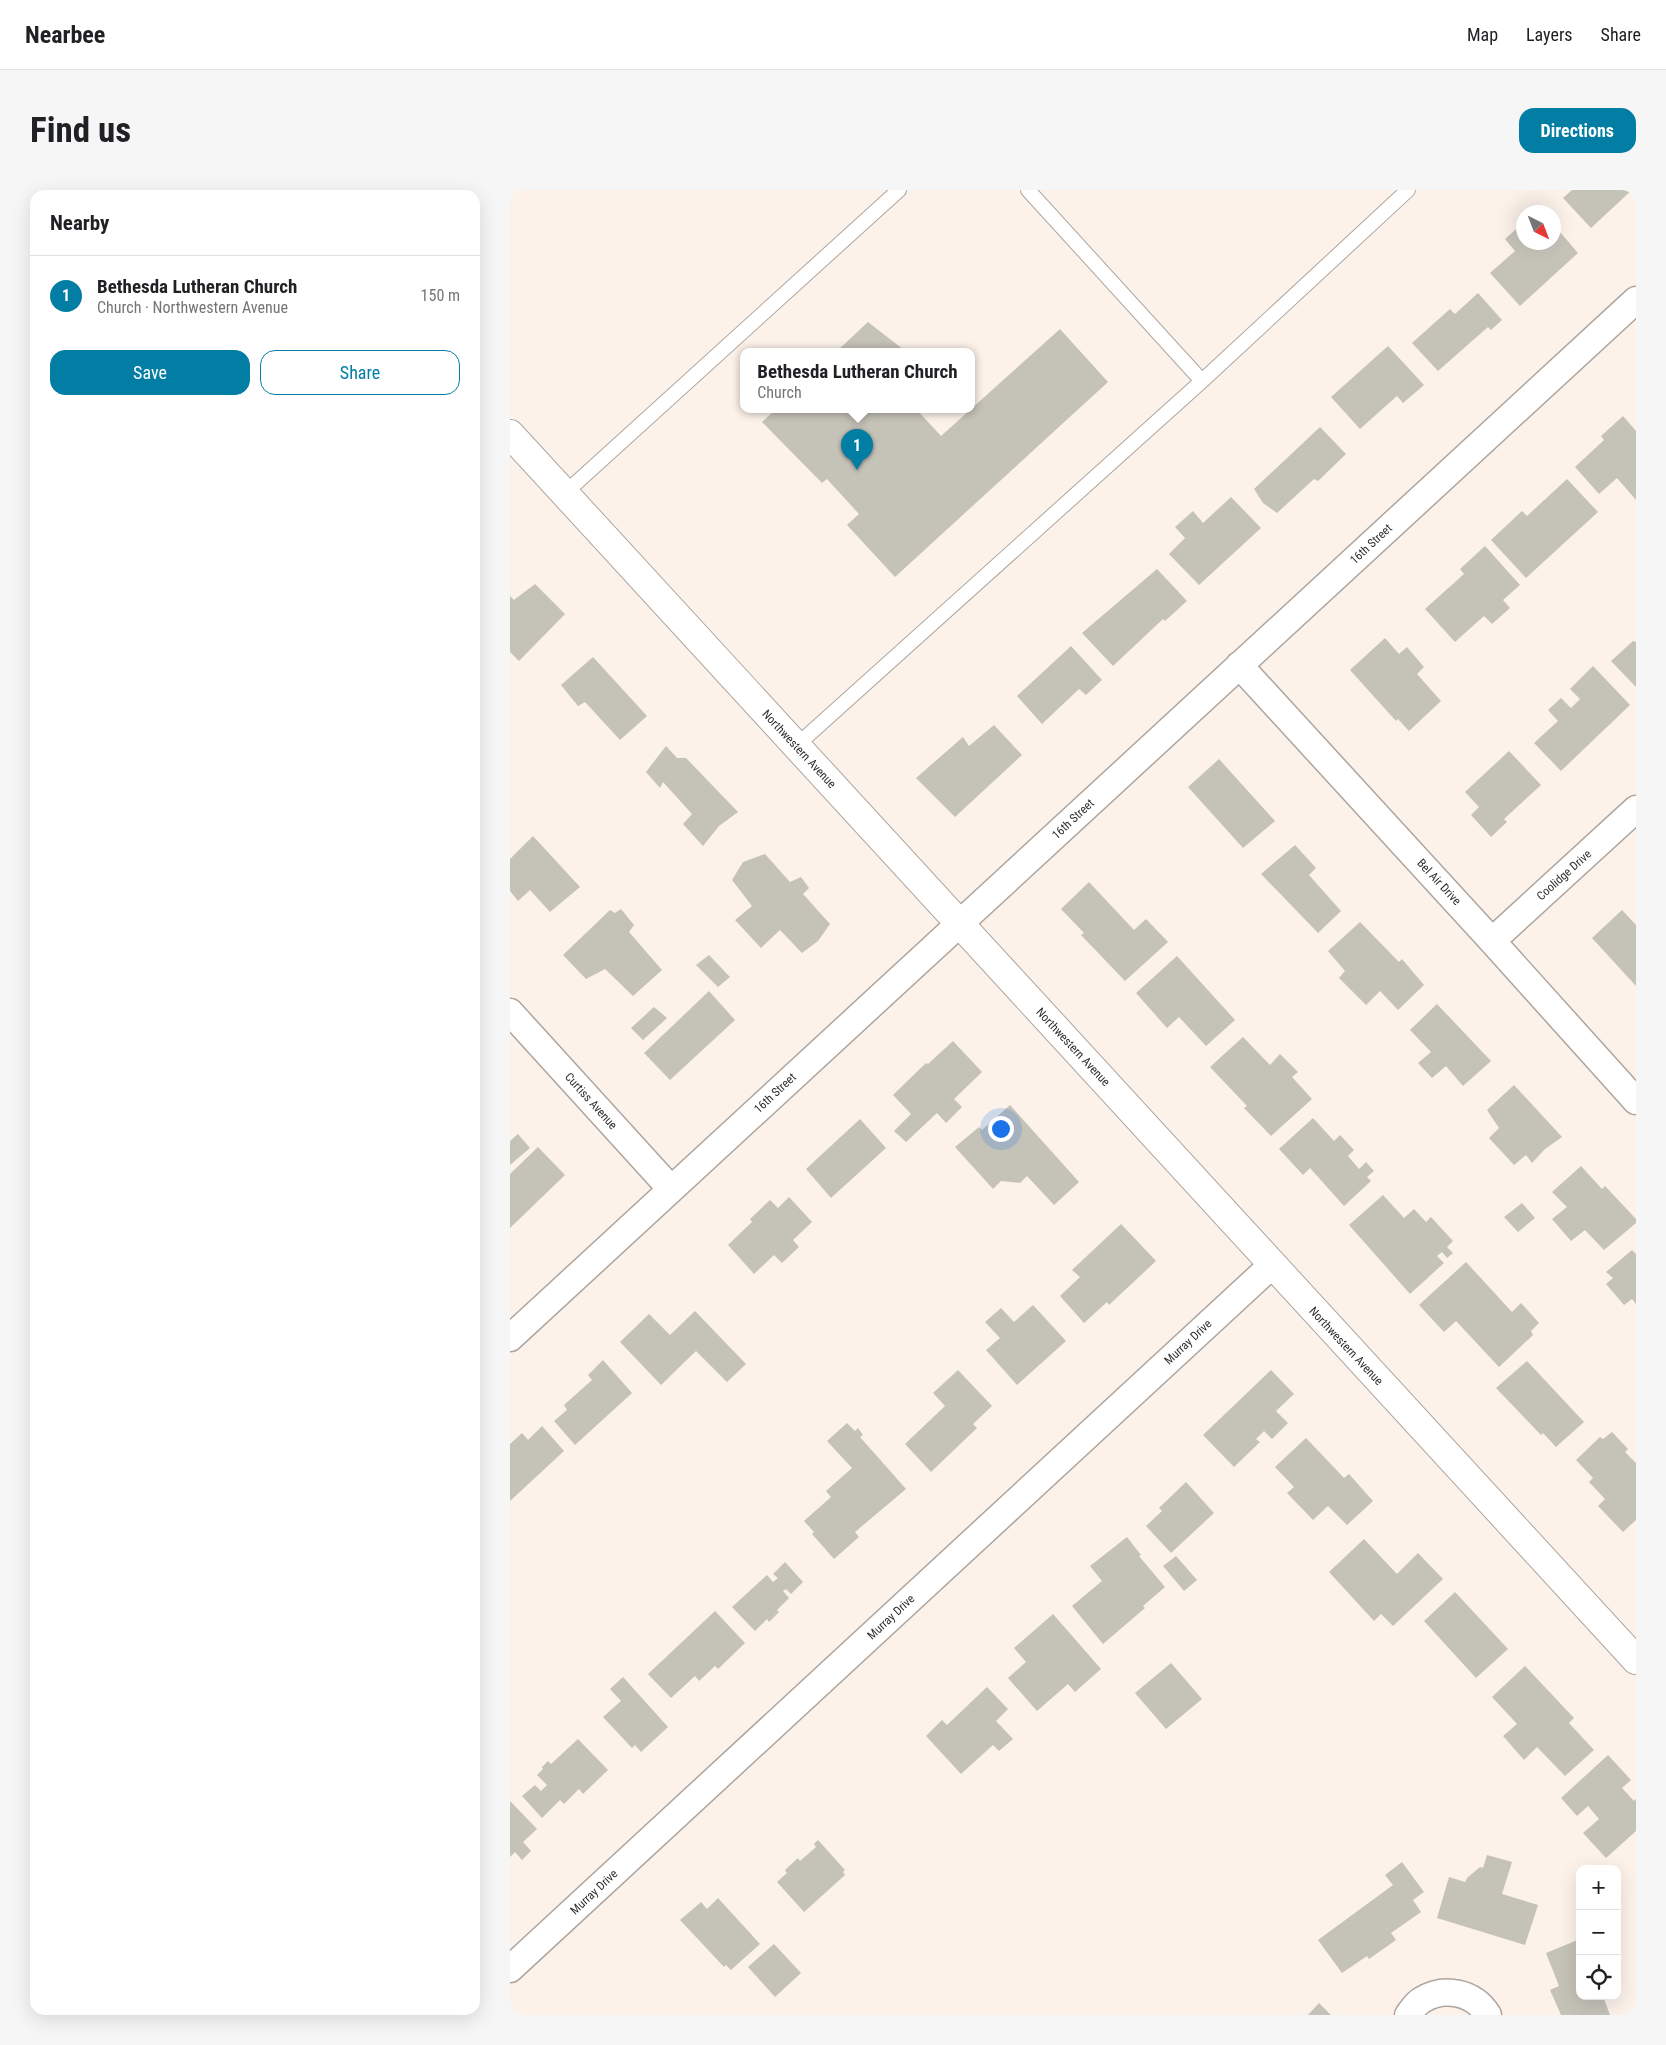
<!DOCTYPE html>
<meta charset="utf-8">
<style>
body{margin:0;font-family:"Roboto Condensed",sans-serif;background:#f6f6f6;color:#202124}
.controls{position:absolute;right:15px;bottom:15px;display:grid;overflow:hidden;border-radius:10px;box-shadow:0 5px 20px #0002}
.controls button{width:45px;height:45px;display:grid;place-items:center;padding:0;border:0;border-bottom:1px solid #e0e0e0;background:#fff;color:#202124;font:25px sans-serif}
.compass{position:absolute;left:1006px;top:15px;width:45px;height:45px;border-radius:50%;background:#fff;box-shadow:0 5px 20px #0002;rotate:138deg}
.you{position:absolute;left:490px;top:938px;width:18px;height:18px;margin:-12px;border:4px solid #fff;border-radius:50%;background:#1a73e8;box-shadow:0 0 0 8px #1a73e833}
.badge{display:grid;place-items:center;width:32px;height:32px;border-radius:50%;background:#027da4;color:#fff;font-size:16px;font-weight:700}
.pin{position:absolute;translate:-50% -41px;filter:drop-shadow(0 1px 2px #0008)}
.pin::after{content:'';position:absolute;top:26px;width:18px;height:15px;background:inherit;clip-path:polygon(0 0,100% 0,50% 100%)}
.popup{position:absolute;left:230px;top:158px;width:235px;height:65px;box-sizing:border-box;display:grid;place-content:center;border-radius:10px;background:#fff;filter:drop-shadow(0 1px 4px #0005);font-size:16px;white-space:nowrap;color:#757577}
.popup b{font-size:19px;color:#202124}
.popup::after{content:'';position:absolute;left:50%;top:100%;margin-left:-10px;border:10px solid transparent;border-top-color:#fff}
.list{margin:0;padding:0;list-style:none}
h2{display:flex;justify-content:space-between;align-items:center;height:65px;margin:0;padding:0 20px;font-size:21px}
h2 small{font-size:16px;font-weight:400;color:#757577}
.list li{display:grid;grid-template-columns:32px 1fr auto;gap:15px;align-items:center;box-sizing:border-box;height:80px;padding:0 20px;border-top:1px solid #e0e0e0}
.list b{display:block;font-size:19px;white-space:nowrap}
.list p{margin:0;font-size:16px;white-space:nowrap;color:#757577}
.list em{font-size:16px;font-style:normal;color:#757577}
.actions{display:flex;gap:10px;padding:15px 20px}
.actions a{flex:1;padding:11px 0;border:1px solid #027da4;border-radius:15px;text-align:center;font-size:18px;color:#027da4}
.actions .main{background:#027da4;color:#fff}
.icon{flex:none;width:28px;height:28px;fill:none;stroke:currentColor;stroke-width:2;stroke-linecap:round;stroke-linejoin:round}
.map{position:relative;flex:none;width:1126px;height:1825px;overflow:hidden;border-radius:15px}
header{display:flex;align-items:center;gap:30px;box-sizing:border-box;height:70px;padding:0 25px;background:#fff;border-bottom:1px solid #e0e0e0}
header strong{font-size:24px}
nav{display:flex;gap:28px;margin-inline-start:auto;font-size:18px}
.intro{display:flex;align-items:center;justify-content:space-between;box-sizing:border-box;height:120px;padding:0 30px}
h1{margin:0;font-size:35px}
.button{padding:12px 22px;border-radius:15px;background:#027da4;color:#fff;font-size:18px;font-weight:700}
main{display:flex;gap:30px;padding:0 30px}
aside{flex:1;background:#fff;border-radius:15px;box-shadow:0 5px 20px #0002}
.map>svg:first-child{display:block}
.building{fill:#c5c2b8}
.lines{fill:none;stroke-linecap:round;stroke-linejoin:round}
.lane-casing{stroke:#aea59e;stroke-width:16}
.street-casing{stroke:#aea59e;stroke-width:29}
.secondary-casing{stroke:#aea59e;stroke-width:30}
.lane{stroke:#fff;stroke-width:14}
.street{stroke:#fff;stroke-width:26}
.secondary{stroke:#fff;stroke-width:28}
.labels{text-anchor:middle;stroke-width:4.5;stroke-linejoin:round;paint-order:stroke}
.street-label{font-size:12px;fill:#312d2b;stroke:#fff}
</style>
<header>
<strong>Nearbee</strong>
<nav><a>Map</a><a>Layers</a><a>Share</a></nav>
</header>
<div class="intro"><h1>Find us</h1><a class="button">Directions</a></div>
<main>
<aside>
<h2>Nearby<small></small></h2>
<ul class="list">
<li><span class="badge">1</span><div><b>Bethesda Lutheran Church</b><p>Church · Northwestern Avenue</p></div><em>150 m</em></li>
</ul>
<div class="actions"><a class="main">Save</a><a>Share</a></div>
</aside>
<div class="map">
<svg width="1126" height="1825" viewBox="0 0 1126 1825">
<rect width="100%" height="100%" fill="#fcf2ea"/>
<!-- building -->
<path class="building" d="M1062,0h60l-41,38 -28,-30z
M1014,32v20h30v-17l24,28 -58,53 -30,-33 25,-22 -10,-12z
M968,103l24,27 -11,10 -3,-3 -50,44 -26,-28 38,-34 5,5z
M358,132l36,28 1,1h-68z
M550,139l48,53 -213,195 -48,-52 12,-11 -32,-35 -5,4 -60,-61 14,-13h140l25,27z
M878,156l36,39 -21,18 -6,-7 -37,33 -29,-32z
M1113,226l13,15v69l-19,-22 -18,16 -24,-27 29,-27 -3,-4z
M810,237l26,27 -28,27 -4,-2 -37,34 -14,-10 -9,-14z
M1057,289l31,33 -72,66 -35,-38 31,-29 5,5z
M721,307l30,31 -62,57 -30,-31 16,-16 -10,-11 18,-16 10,12z
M975,356l35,39 -17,15 7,8 -18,16 -8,-8 -29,26 -30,-33 39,-35 -4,-5z
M647,379l30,32 -22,20 -2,-2 -50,47 -31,-33z
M25,394l30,30 -46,47 -9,-9v-56l4,4z
M875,448l14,16 8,-7 17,20 -7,7 24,27 -32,30 -11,-12 -2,2 -46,-51z
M1123,451l3,1v45l-25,-26z
M561,456l31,34 -16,15 -7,-6 -37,35 -25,-28z
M83,467l54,59 -27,24 -35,-38 -7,4 -17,-21z
M1083,476l37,39 -69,66 -27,-28 24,-22 -10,-11 13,-12 10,10 9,-9 -10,-10z
M484,535l28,30 -67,62 -39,-39 47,-41 6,9z
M156,556l11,12h9l52,54 -19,14 -16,20 -20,-22 9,-10 -29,-32 -3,6 -14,-16z
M999,561l32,34 -37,34 3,3 -16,15 -20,-22 8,-8 -14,-15z
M709,569l56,62 -32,27 -55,-61z
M23,646l47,51 -30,25 -20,-22 -12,11 -8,-10v-32z
M785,655l21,23 -7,7 32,36 -23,22 -57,-59z
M255,664l25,28 11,-5 8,11 -6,6 27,30 -12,17 -16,12 -22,-23 -19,18 -26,-28 17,-14 -20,-26 11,-18z
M579,692l45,48 12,-11 22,23 -43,39 -44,-46 3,-2 -23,-24z
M111,719l13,16 -5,7 33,38 -29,26 -28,-27 -19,10 -23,-24 47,-45 5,3z
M1112,720l14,15v61l-44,-48z
M850,732l39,40 3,-3 22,26 -26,25 -18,-19 -14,14 -27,-27 6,-7 -17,-20z
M199,765l21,22 -12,10 -22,-22z
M667,766l58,64 -29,26 -27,-29 -12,11 -31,-35z
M199,801l26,29 -65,60 -26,-27z
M927,814l54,57 -28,25 -17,-20 -14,12 -14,-15 13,-11 -21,-22z
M144,817l13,11 -24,22 -12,-12z
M733,847l27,28 10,-11 18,18 -6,5 20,22 -41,37 -27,-28 3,-2 -37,-39z
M443,851l29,31 -28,27 8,8 -16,16 -9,-10 -31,29 -12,-11 17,-17 -18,-19 33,-32 2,1z
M1004,895l48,52 -17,12 -13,14 -6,-8 -12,10 -25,-27 10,-10 -12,-18z
M500,915l69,77 -25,23 -27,-29 -7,7 -19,-2 -8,8 -38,-42 24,-20 3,3z
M803,928l21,23 6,-6 14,15 -6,6 11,13 7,-7 8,9 -7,6 4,4 -27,25 -34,-38 -7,7 -24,-26z
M350,929l26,29 -55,50 -25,-29z
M8,944l12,14 -20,17v-24z
M28,957l27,28 -55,53v-54z
M1071,976l21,23 3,-3 31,33v4l-32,27 -19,-20 -14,11 -19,-22 15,-12 -15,-15z
M873,1005l21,23 10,-9 12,13 5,-5 22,24 -6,6 6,6 -6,5 -5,-6 -5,4 7,7 -34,31 -61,-69z
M279,1007l23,25 -19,18 6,7 -17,16 -8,-8 -20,19 -26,-29 24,-23 -2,-3 20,-19 8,8z
M1012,1013l13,15 -17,14 -14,-15z
M611,1034l35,37 -47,44 -2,-3 -23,21 -24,-27 20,-19 -8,-7z
M1122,1060l4,4v50l-4,-5 -8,6 -18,-21 7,-6 -7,-6z
M956,1072l46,50 9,-9 18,20 -8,8 2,4 -34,32 -43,-46 -12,11 -25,-27z
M523,1115l33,36 -49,44 -31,-35 14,-12 -15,-16 16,-14 13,14z
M185,1121l51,53 -19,18 -31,-31 -35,34 -41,-43 29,-28 21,21z
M93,1170l29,33 -57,52 -21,-24 13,-11 -3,-5 28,-25 -4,-5z
M1017,1171l57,61 -28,25 -13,-14 -2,2 -45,-47z
M448,1180l34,36 -19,18 4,4 -46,44 -26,-28 40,-38 -12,-13z
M761,1180l23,24 -18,17 12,12 -16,16 -8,-8 -8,8 4,3 -26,25 -31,-32z
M337,1233l8,8 3,-3 5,7 -3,2 46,52 -51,43 4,5 -25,22 -22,-25 2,-2 -10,-11 27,-24 -5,-6 26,-23 -25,-27z
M32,1236l22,25 -54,50v-57l12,-11 6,7z
M1102,1242l16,17 -3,3 11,11v57l-13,12 -25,-26 7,-7 -16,-17 4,-4 -17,-18 24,-23 3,2z
M796,1248l38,40 5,-4 24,27 -26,24 -19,-19 -15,14 -26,-27 7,-6 -19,-20z
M676,1292l28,31 -43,40 -25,-27 16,-15 -3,-3z
M617,1347l14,18 -2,1 26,31 -22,19 2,2 -42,36 -31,-38 30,-25 -12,-15z
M854,1349l33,35 21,-21 25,26 -50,47 -12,-12 -7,7 -45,-49z
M666,1366l21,24 -13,11 -21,-25z
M275,1372l18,20 -12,12 -5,-5 -3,2 6,7 -12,12 2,2 -10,10 -2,-3 -12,12 -23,-24 35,-32 6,7 5,-4 -5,-4z
M945,1402l53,57 -32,29 -52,-57z
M205,1421l30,32 -27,26 -3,-3 -16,15 -4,-5 -24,22 -23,-24z
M543,1424l48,55 -26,23 -7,-8 -31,27 -29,-33 18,-16 -12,-14z
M661,1473l31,36 -36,30 -31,-36z
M1015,1476l49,52 -5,5 25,27 -29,26 -28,-29 -13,13 -21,-24 14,-12 -25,-27z
M113,1487l45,50 -27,25 -6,-7 -3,3 -29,-31 18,-16 -11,-12z
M477,1497l21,22 -12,12 17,18 -14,12 -6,-6 -32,29 -35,-38 16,-16 5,5z
M68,1549l30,31 -25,24 -4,-5 -15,15 -4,-4 -18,18 -20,-22 13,-11 6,6 6,-6 -10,-10 6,-6 -1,-2 6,-6 3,3z
M1098,1565l23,25 -9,8 12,13 2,-2v32l-30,27 -23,-25 16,-14 -11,-13 -11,10 -16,-18z
M0,1611l27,28 -14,13 8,9 -9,9 -7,-8 -5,5z
M308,1650l27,30 -2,2 2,3 -41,37 -27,-30 10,-9 -2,-3 13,-12 2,3 16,-14 -2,-3z
M977,1665l25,7 -10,32 36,11 -13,40 -88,-27 12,-41 16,5 2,-4 13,-11 3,1z
M892,1672l22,30 -11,8 8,12 -30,21 5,7 -27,19 -2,-3 -25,17 -24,-33 75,-55 -8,-10z
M208,1708l42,46 -29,26 -5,-5 -2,2 -44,-47 21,-18 6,7z
M1070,1749v57h23l7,19h-49l-11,-25 9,-4 -13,-33z
M264,1754l27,29 -26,24 -27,-30z
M809,1813l12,12h-23z"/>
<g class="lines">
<defs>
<path id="lane" d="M518,0l174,191
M55,303l334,-303
M286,556l406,-365 206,-191"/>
<path id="street" d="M729,475l253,276 144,160
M982,751l144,-132
M0,822l161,177
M0,1148l1126,-1038
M0,1779l762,-704
M898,1825c4,-5 8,-12 14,-15 22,-14 52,-8 66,15"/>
<path id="secondary" d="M0,244l1126,1226"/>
</defs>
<!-- lane casing -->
<use href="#lane" class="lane-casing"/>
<!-- street casing -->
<use href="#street" class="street-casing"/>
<!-- secondary casing -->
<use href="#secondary" class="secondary-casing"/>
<!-- lane -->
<use href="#lane" class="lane"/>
<!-- street -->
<use href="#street" class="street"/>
<!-- secondary -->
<use href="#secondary" class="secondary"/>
</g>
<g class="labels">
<!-- street labels -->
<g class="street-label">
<text transform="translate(861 354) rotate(-43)" y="4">16th Street</text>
<text transform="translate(289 559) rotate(47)" y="4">Northwestern Avenue</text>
<text transform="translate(563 629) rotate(-43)" y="4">16th Street</text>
<text transform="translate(1054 685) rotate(-42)" y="4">Coolidge Drive</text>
<text transform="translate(929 692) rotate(47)" y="4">Bel Air Drive</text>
<text transform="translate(563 857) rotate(47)" y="4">Northwestern Avenue</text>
<text transform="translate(265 903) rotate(-43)" y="4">16th Street</text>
<text transform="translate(81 911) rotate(48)" y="4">Curtiss Avenue</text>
<text transform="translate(678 1152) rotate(-43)" y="4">Murray Drive</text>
<text transform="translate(836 1156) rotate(47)" y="4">Northwestern Avenue</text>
<text transform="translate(381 1427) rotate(-43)" y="4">Murray Drive</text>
<text transform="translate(84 1702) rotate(-43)" y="4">Murray Drive</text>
</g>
</g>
</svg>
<div class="controls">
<button>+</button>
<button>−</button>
<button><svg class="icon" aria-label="locate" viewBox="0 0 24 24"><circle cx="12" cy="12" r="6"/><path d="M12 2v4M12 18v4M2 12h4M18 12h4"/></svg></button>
</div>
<svg class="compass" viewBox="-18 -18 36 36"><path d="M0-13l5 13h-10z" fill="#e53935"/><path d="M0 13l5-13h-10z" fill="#757577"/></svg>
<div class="you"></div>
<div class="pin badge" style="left:347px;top:280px">1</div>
<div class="popup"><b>Bethesda Lutheran Church</b>Church</div>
</div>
</main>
